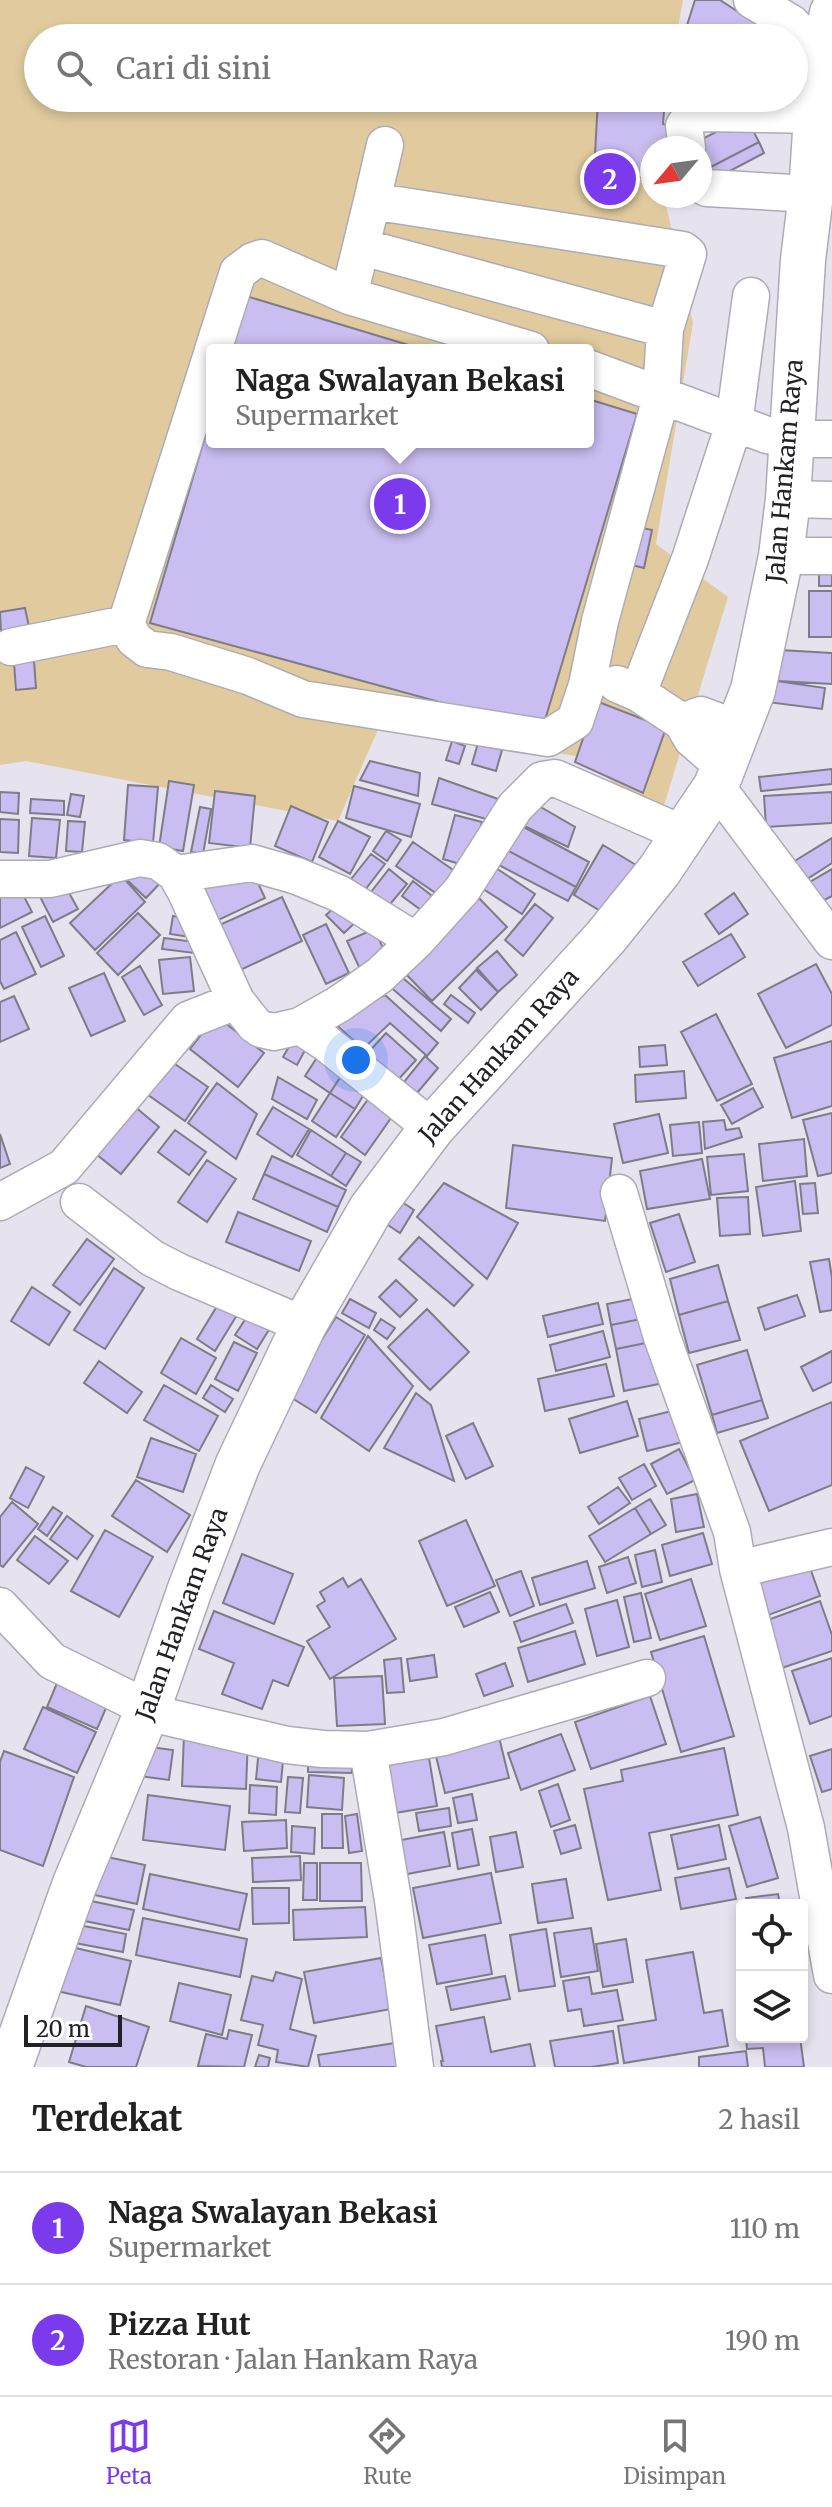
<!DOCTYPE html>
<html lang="id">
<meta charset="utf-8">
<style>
body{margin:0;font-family:Merriweather,serif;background:#f2f2f2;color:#222}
.controls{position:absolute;right:24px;bottom:24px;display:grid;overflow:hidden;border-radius:8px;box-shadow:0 4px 12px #0003}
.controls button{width:72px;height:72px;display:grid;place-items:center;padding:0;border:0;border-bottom:2px solid #e0e0e0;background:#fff;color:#222;font:40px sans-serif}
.compass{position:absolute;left:640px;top:136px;width:72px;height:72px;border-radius:50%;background:#fff;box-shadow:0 4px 12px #0003;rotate:241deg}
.scale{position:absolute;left:24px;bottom:20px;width:98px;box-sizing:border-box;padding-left:8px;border:4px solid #222125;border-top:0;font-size:22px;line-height:28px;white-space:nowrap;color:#222125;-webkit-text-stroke:6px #fff;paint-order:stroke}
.you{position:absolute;left:356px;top:1060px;width:28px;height:28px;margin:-20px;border:6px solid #fff;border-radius:50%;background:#1a73e8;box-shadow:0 0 0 12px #1a73e833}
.badge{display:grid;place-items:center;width:52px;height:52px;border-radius:50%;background:#7c3aed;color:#fff;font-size:26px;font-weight:700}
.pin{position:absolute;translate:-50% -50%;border:4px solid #fff;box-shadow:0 2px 8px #0006}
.popup{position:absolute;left:206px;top:344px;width:388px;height:104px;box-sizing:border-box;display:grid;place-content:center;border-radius:8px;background:#fff;filter:drop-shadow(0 2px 6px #0005);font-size:26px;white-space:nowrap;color:#767676}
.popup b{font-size:30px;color:#222}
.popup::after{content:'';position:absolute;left:50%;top:100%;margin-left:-16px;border:16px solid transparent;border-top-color:#fff}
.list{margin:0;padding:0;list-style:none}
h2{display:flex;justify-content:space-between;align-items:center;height:104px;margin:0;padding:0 32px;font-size:34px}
h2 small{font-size:26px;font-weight:400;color:#767676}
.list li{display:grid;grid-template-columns:52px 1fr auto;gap:24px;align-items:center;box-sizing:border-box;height:112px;padding:0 32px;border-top:2px solid #e0e0e0}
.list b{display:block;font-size:30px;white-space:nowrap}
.list p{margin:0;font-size:26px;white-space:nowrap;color:#767676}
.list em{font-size:26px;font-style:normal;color:#767676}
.icon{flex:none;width:44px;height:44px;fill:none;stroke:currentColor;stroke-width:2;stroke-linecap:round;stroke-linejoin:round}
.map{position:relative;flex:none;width:832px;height:2067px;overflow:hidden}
.search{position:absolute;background:#fff;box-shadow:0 4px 12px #0003;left:24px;right:24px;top:24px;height:88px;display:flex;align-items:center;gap:20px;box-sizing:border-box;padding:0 28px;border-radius:44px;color:#767676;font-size:30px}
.sheet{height:328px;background:#fff}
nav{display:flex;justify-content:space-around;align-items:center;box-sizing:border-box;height:112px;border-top:2px solid #e0e0e0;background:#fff;font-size:22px;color:#767676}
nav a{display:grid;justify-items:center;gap:4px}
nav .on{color:#7c3aed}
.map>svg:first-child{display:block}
.green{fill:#e1cb9e;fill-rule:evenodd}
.building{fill:#cabdf1;stroke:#7e7c86;stroke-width:2}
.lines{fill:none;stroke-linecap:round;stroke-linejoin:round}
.minor-casing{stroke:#adabb5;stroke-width:39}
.major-casing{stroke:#adabb5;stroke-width:47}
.minor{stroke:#fff;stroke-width:36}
.major{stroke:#fff;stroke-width:44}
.labels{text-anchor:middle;stroke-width:6;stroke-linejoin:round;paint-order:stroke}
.street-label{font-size:24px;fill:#222125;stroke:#fff}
</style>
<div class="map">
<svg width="832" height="2067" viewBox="0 0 832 2067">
<rect width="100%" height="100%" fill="#e6e3ee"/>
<!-- green -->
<path class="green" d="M0,0h683l-7,38h-638v60h627l-13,50v48h12l29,127 -37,221 72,53 -67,218 -85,-59 -196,-31 -42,96 -312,-60 -26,4zM212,350h376v92h-376z"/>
<!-- building -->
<path class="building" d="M695,0h25l35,23v15h-72z
M598,98h67l-2,26 12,1 -1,23h-22v30l-58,-4z
M746,117l13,25 -54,28 -5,-10v-12l-8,-4z
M759,142l5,11 -53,28 -6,-11z
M246,296l179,54h-195z
M588,399l49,15 -95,316 -392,-107 62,-210v29h376z
M633,526l19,4 -8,38 -20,-5z
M819,564h13v22h-13z
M809,591h23v46h-23z
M25,608l4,19 -28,4 -1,-19z
M780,650l52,3v31l-54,-3z
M34,661l2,27 -20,2 -2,-27z
M770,680l55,8 -3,21 -55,-7z
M596,701l70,27 -23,65 -68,-31z
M452,741l13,5 -6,18 -13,-4z
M478,743l24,7 -6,21 -24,-7z
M370,761l50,12 -2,23 -58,-16z
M832,769v15l-71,7 -2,-14z
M439,778l59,21 -1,23 -65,-18z
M169,781l25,4 -11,66 -24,-4z
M128,785l30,2 -5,56 -29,-3z
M354,786l66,18 -9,33 -65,-19z
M215,791l40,5 -5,52 -41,-5z
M0,792l19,1 -1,21 -18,-2z
M832,792v31l-66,4 -2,-31z
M71,794l13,2 -4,21 -13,-2z
M31,799l33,2v14l-34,-2z
M532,802l43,25 -7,20 -50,-24z
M291,806l37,16 -16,40 -37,-16z
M200,807l11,2 -8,45 -12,-2z
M455,815l27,7 -12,45 -27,-8z
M32,818l28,2 -4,38 -27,-2z
M0,819l19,1 -1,33 -18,-1z
M68,821l17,1 -3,30 -16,-1z
M338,821l32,16 -20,37 -31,-17z
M516,823l73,39 -13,25 -73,-39z
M386,831l15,9 -14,21 -14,-10z
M832,838v25l-28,18 -11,-19z
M413,842l46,32 -16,24 -47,-32z
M603,845l33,20 -29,50 -33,-20z
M503,848l73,39 -8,14 -73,-38z
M371,854l14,10 -27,35 -14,-11z
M250,866l15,32 -53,25 -15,-32z
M493,866l42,28 -13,20 -42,-27z
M152,868l12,11 -18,19 -20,-19z
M389,869l18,15 -26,31 -17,-14z
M832,869v27l-13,7 -11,-20z
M121,875l24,27 -50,48 -25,-27z
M62,880l16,29 -25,13 -15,-29z
M413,881l23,18 -11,14 -23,-17z
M17,883l15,29 -32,16v-37z
M734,893l14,21 -29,20 -14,-20z
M475,894l32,33 -75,74 -32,-33z
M282,897l20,44 -66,31 -21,-45z
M343,900l17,18 -16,15 -18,-18z
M535,904l18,14 -30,38 -18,-16z
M138,913l22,22 -42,40 -21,-22z
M45,916l19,40 -23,11 -19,-40z
M173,916l26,4 -2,18 -27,-4z
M326,924l23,49 -23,11 -23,-49z
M374,929l13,27 -27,13 -13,-28z
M16,932l20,42 -32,15 -4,-8v-41z
M731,934l14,23 -47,29 -15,-24z
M164,938l39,5 -1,11 -40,-5z
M497,951l20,24 -19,17 -21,-24z
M190,957l4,34 -31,3 -4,-34z
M816,964l16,30v31l-46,23 -28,-54z
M140,966l22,39 -18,10 -22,-38z
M476,970l22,22 -17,18 -22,-22z
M104,973l21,48 -34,15 -22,-48z
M397,973l54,46 -10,12 -54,-47z
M385,995l53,48 -11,13 -37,-33 -27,26 -31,-28z
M451,995l24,18 -7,10 -24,-19z
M14,996l15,33 -29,13v-40z
M716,1014l36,70 -35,17 -36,-69z
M216,1016l48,37 -26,34 -48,-38z
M386,1033l30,27 -20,22 -30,-27z
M295,1036l14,7 -12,22 -14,-8z
M832,1041v65l-40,12 -18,-60z
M665,1045l2,20 -27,2 -1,-20z
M320,1053l25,17 -15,23 -25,-17z
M162,1055l46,32 -23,34 -48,-34z
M425,1056l13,12 -26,31 -13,-11z
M345,1070l24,16 -14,23 -25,-16z
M684,1071l2,27 -50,4 -1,-27z
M278,1077l39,23 -10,19 -35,-20z
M217,1083l40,31 -21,45 -48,-36z
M753,1088l10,19 -31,17 -11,-19z
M374,1091l24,17 -33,47 -24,-18z
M330,1093l25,16 -19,28 -24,-16z
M134,1106l25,21 -38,47 -25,-20z
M273,1107l36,22 -17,28 -35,-23z
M832,1113v60l-14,3 -15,-56z
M659,1114l9,39 -45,10 -9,-39z
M724,1120l2,10 13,-2 3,9 -37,12 -2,-27z
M699,1122l3,31 -29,3 -3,-31z
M175,1130l31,22 -17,23 -31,-23z
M311,1130l35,23 -15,23 -34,-21z
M0,1134l10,30 -10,4z
M804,1139l3,37 -44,5 -4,-37z
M513,1145l99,13 -7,63 -99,-13z
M346,1153l15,9 -15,24 -15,-10z
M744,1154l4,37 -37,4 -4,-38z
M272,1156l74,34 -8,17 -74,-33z
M702,1159l8,40 -63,10 -7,-38z
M207,1160l29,19 -29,43 -29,-20z
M264,1174l74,33 -11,25 -74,-33z
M795,1181l6,50 -38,5 -7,-49z
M444,1183l74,40 -31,56 -70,-62z
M815,1183l3,30 -15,1 -3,-30z
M390,1194l24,16 -14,23 -24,-16z
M748,1197l2,37 -30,2 -3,-38z
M238,1212l73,29 -12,30 -73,-29z
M679,1214l16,48 -29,10 -16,-49z
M419,1237l54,48 -19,21 -55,-47z
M87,1239l27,20 -34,46 -27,-20z
M829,1259l3,19v32l-12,2 -10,-50z
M718,1265l10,36 -49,14 -9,-36z
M114,1268l30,20 -39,61 -31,-19z
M396,1280l21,20 -17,17 -21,-20z
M32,1287l38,25 -21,33 -38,-24z
M797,1295l8,21 -40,14 -7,-22z
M648,1296l3,21 -40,8 -4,-21z
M222,1298l18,12 -25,41 -18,-12z
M350,1299l26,14 -7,15 -27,-15z
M728,1301l12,39 -51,13 -10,-38z
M598,1303l5,21 -55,13 -5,-21z
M254,1306l21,14 -18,29 -22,-14z
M427,1309l42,43 -39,38 -42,-43z
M336,1317l29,18 -49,78 -29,-18z
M651,1317l5,24 -40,8 -5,-24z
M381,1319l14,9 -8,11 -13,-9z
M603,1331l7,26 -54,14 -6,-26z
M368,1336l45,50 -44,65 -48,-33z
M181,1338l35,20 -20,36 -35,-21z
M656,1341l8,42 -40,8 -8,-42z
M234,1342l23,11 -19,38 -23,-12z
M747,1350l15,50 -50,15 -15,-50z
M832,1351v31l-19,9 -12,-24z
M99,1361l43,31 -15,21 -43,-30z
M606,1364l8,32 -69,15 -7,-32z
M164,1385l54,31 -19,35 -55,-31z
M211,1385l22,14 -8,13 -22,-14z
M416,1393l15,12 23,76 -70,-33z
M762,1400l6,18 -51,15 -5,-18z
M627,1401l11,35 -58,17 -11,-34z
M832,1402v83l-63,26 -29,-70z
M680,1409l7,32 -40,10 -8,-32z
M473,1423l20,43 -27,13 -20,-43z
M151,1438l45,16 -13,38 -46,-15z
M679,1449l16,31 -28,14 -16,-30z
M644,1464l12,22 -24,14 -13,-22z
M26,1467l18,10 -16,31 -18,-10z
M136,1480l54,35 -23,37 -55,-36z
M618,1487l12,16 -31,21 -11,-17z
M697,1494l7,33 -28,5 -5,-33z
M650,1499l16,26 -15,9 -16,-26z
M12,1502l26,22 -35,43 -3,-2v-48z
M53,1507l9,6 -15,23 -9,-7z
M635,1508l16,26 -46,28 -16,-26z
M67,1516l26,20 -16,23 -27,-20z
M466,1520l29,66 -48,20 -28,-65z
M105,1530l48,27 -34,60 -48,-26z
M703,1533l9,31 -42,12 -8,-31z
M35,1536l33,25 -19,23 -32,-24z
M655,1550l7,32 -20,5 -7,-32z
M242,1554l51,20 -19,50 -51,-21z
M628,1557l8,26 -29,10 -8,-26z
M587,1561l8,27 -55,17 -8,-27z
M808,1562l12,34 -60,22 -12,-34z
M521,1571l13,35 -24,10 -14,-36z
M343,1578l5,9 13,-8 35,60 -66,40 -23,-38 23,-14 -13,-21 8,-5 -5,-9z
M691,1579l15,47 -46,14 -15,-46z
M490,1592l9,20 -35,15 -9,-20z
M641,1593l10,45 -17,4 -10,-45z
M617,1600l12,47 -32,9 -12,-47z
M820,1601l12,34v16l-53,18 -17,-47z
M566,1604l7,19 -52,19 -7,-20z
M214,1611l90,36 -16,39 -15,-6 -11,29 -40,-15 12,-31 -35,-14z
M575,1631l10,33 -57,18 -10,-34z
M704,1636l30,100 -53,16 -30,-100z
M434,1655l3,22 -27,4 -3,-22z
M401,1658l3,34 -17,1 -3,-33z
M832,1658v58l-22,8 -18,-53z
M505,1663l8,23 -29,10 -8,-22z
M62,1671l50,23 -15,35 -50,-22z
M382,1676l3,48 -48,2 -3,-48z
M650,1696l16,48 -75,25 -16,-47z
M43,1707l53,25 -19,41 -53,-24z
M498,1733l11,45 -64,15 -11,-45z
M184,1734l64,4 -2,51 -64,-3z
M561,1734l14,36 -54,20 -13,-37z
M143,1746l30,4 -4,30 -30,-4z
M427,1746l10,60 -54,9 -10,-61z
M259,1748l25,3 -3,31 -25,-3z
M724,1748l14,67 -89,18 12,57 -53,10 -24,-111 39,-8 -2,-11z
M832,1749v40l-10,3 -12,-36z
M308,1750h43l1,23 -44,-1z
M4,1751l70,26 -31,89 -43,-16v-88z
M309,1775l35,3 -2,32 -35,-3z
M288,1777l15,1 -3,35 -15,-1z
M558,1784l12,36 -19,7 -12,-36z
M250,1785l27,2 -1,28 -27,-2z
M472,1794l5,26 -19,3 -5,-25z
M148,1795l82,11 -5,44 -82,-10z
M449,1808l2,18 -32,5 -3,-18z
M322,1814h20l1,34h-21z
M357,1814l5,37 -13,2 -4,-37z
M760,1817l18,61 -31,9 -18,-61z
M286,1820l1,28 -43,3 -2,-29z
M575,1825l6,23 -20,6 -7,-23z
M719,1825l7,34 -48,10 -7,-34z
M292,1826l23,2 -1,26 -23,-2z
M472,1829l7,36 -21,4 -6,-36z
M444,1832l6,34 -48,9 -6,-34z
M516,1832l7,35 -27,5 -6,-35z
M93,1854l52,11 -8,39 -52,-11z
M300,1856l1,24 -48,2 -1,-24z
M304,1863h13v37h-14z
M320,1863h41l1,38h-42z
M729,1868l7,31 -55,10 -6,-31z
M491,1873l10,50 -78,15 -10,-50z
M150,1874l97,20 -8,36 -96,-21z
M566,1879l7,39 -35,5 -6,-39z
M252,1888h37v35l-36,1z
M778,1894l2,11h-33l-1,-7z
M77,1898l57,12 -5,20 -59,-12z
M365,1907l2,30 -73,3 -1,-30z
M143,1918l104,21 -7,38 -104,-22z
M68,1923l58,11 -3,18 -59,-11z
M591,1928l7,43 -37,6 -7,-44z
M546,1929l9,57 -36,5 -9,-56z
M485,1935l7,39 -55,10 -8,-39z
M626,1939l7,43 -30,5 -7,-43z
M63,1945l68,16 -11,44 -68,-15z
M693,1952l11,61 18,-3 6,36 -104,17 -6,-37 38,-6 -10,-60z
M381,1958l10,51 -77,14 -10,-51z
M276,1972l26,7 -12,50 26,7 -8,31 -32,-5 2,-12 -20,-5 5,-20 -22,-5 11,-44 21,5z
M505,1976l5,23 -59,11 -5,-23z
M589,1977l3,17 25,-4 6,30 -39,6 -3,-17 -13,2 -5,-30z
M179,1983l52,12 -9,40 -52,-14z
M86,2006l63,21 -13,40h-50l-17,-5z
M484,2017l7,35 39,-8 5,23h-93l-1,-6h2l-7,-35z
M229,2030l23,5 -8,32 -46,-1 8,-32 21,5z
M613,2031l5,32 -26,4h-37l-5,-26z
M746,2037h54l4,30h-39l-2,-19 -16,1z
M395,2043l3,24h-78l-2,-12z
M746,2051l2,16h-49v-10z
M259,2055l11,3 -2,9h-13z"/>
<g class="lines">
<defs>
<path id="minor" d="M752,0l39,23 32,33
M687,148l-3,-22 7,-10 13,-3 112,2
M700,184l7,4 104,6
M372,201l13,-56
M362,247l303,82
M213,350l25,-78 15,-11 9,-3 87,38 182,54
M212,354l-86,270 8,15 13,10 24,3 77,24 55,23 245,39 27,-17 12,-36 13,-64 61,-224 4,-68 23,-75 -5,-4 -311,-49 -23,95
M588,368l179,67 24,4h41
M788,499l44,1
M781,556h51
M11,647l115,-23
M617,684l21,9 44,29 10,17 31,27
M638,693l52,-134 44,-135 17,-128
M682,722l19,-7 37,14
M716,786l116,155
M176,874l76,-11 45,13 43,18 76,47
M0,879h50l90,-21 18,3 18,13 10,18 50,109 19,24 6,4 13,3 26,-6 39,-22 41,-29 36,-34 46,-51 53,-83 27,-27 13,-2 128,56
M300,1026l26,17 106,85
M619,1193l43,144 70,195 6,37 94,-22
M0,1202l64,-35 124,-147 48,-19
M79,1202l73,56 27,14 125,53
M738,1569l68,259 26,147
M0,1606l52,55 111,55 124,29 36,4 45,1 76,-13 203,-59
M368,1750l25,150 22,167"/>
<path id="major" d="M10,2067l64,-181 74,-177 42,-120 48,-125 66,-139 67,-116 61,-81 173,-190 54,-67 57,-85 37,-96 28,-134 7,-57 15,-239 8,-66 7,-108 14,-73"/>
</defs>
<!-- minor casing -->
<use href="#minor" class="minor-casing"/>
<!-- major casing -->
<use href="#major" class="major-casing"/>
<!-- minor -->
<use href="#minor" class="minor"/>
<!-- major -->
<use href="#major" class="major"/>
</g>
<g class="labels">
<!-- street labels -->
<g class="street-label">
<text transform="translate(785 471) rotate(-85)" y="8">Jalan Hankam Raya</text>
<text transform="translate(499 1056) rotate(-48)" y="8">Jalan Hankam Raya</text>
<text transform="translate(182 1614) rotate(-70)" y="8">Jalan Hankam Raya</text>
</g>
</g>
</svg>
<div class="controls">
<button><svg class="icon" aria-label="locate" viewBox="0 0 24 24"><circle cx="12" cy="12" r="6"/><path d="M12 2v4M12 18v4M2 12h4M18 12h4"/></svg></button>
<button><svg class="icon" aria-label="layers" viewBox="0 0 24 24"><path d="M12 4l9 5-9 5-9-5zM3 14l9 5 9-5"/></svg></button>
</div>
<svg class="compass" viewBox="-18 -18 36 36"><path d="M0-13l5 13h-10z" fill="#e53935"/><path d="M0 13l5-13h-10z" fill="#767676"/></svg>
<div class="scale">20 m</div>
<div class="you"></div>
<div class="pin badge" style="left:400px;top:504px">1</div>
<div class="popup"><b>Naga Swalayan Bekasi</b>Supermarket</div>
<div class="pin badge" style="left:610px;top:179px">2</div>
<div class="search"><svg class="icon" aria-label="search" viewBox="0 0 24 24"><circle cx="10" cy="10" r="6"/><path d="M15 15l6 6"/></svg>Cari di sini</div>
</div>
<section class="sheet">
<h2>Terdekat<small>2 hasil</small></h2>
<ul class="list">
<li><span class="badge">1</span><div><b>Naga Swalayan Bekasi</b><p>Supermarket</p></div><em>110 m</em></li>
<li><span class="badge">2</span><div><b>Pizza Hut</b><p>Restoran · Jalan Hankam Raya</p></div><em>190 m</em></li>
</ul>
</section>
<nav>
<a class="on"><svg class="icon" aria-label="map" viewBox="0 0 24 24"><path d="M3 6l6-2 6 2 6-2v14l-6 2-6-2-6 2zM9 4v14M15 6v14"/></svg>Peta</a>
<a><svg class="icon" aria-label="directions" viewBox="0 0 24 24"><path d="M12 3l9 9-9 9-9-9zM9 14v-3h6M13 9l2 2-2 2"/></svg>Rute</a>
<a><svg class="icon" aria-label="saved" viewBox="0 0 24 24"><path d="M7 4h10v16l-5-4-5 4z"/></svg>Disimpan</a>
</nav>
